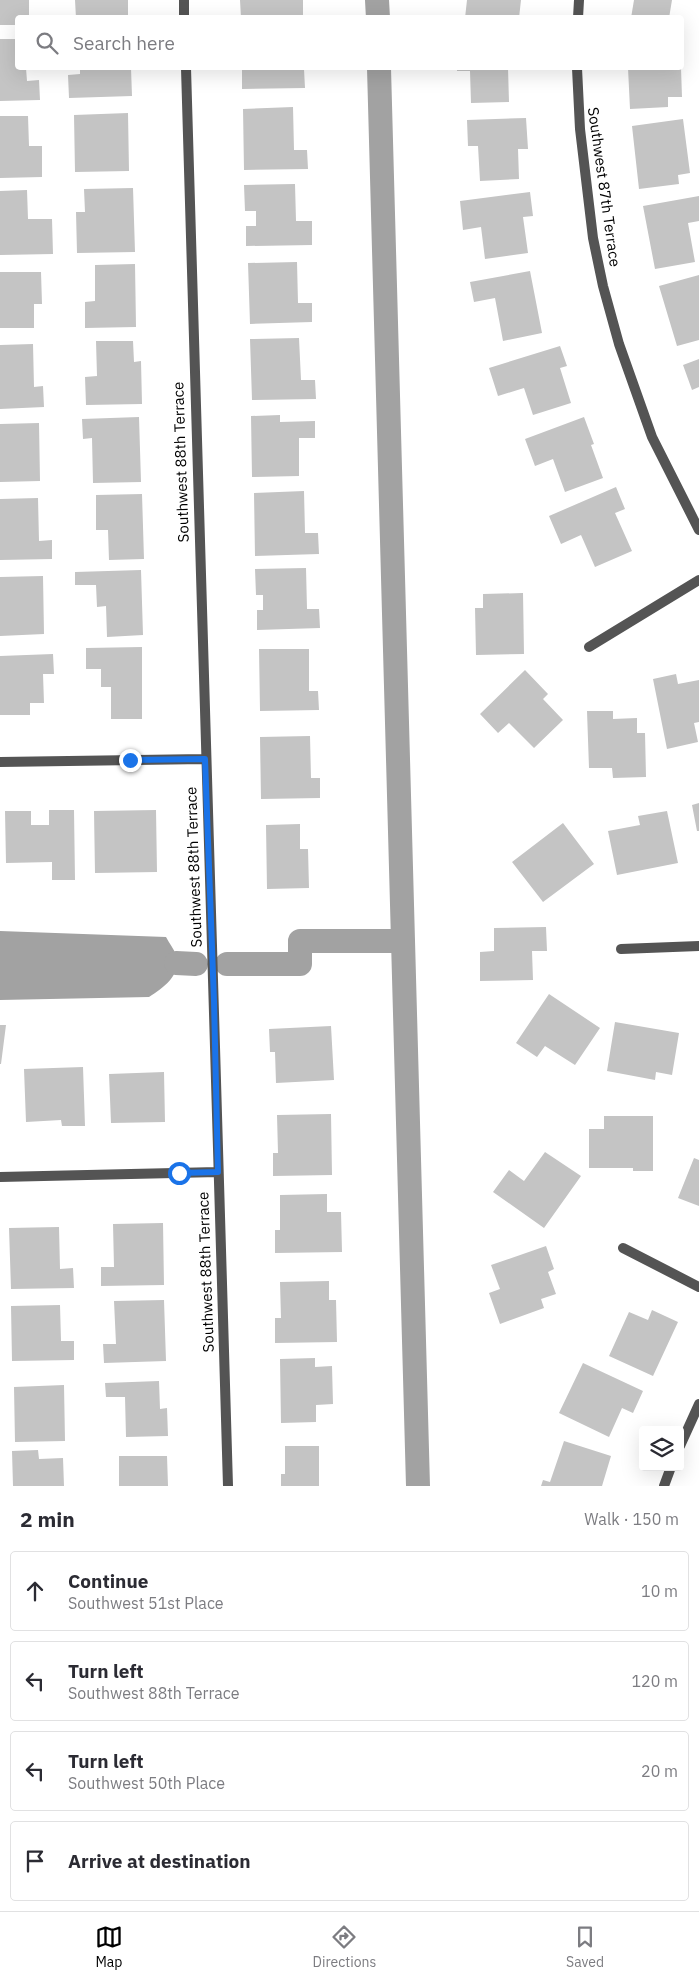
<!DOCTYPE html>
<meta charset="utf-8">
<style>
body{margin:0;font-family:"IBM Plex Sans",sans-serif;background:#f7f7f7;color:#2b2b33}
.controls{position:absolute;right:15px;bottom:15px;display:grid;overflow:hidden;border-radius:5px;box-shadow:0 5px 20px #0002}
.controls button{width:45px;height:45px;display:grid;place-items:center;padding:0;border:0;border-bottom:1px solid #e1e1e2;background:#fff;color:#2b2b33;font:25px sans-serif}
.stop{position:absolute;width:15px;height:15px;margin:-11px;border:4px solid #1a73e8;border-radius:50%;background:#fff}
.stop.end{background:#1a73e8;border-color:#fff;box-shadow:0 1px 5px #0008}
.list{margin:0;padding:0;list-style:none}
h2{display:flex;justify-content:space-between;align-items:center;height:65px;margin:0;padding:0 20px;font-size:21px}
h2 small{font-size:16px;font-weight:400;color:#7c7c81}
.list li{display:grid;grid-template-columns:32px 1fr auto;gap:15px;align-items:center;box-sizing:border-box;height:80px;margin:0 10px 10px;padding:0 10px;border:1px solid #e1e1e2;border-radius:5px}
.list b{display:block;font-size:19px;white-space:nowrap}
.list p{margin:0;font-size:16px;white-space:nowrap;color:#7c7c81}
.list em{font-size:16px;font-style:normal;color:#7c7c81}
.icon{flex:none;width:28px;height:28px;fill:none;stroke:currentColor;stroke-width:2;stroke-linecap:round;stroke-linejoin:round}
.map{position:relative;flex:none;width:699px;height:1486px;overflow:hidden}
.search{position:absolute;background:#fff;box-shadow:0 5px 20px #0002;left:15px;right:15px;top:15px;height:55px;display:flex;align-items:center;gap:12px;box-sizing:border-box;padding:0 18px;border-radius:5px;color:#7c7c81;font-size:19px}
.sheet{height:425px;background:#fff}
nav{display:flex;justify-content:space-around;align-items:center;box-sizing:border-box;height:70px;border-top:1px solid #e1e1e2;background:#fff;font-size:14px;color:#7c7c81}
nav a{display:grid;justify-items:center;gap:2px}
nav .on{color:#000}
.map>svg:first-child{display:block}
.water{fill:#a2a2a2}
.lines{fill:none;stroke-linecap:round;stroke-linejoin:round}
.canal{stroke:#a2a2a2;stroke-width:24}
.building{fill:#c4c4c4}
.minor{stroke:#545454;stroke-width:10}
.route{stroke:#1a73e8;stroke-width:6}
.labels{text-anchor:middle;stroke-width:4.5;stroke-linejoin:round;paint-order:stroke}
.street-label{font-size:15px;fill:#000;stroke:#fff}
</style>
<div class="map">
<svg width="699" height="1486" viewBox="0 0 699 1486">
<rect width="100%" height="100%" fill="#fff"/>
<!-- water -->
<path class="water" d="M0,931l166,6c3,6 8,12 10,18 6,20 -13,33 -27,42l-149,3z"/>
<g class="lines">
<!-- canal -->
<path class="canal" d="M377,0l1,18
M379,68l39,1418
M176,963l20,1
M227,964h73v-23h103"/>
</g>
<!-- building -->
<path class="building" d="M0,0h29v18h-11v7h-18z
M75,0h53v18h-52z
M240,0h63v16l-62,2z
M467,0h54l-2,18h-54z
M634,0h38l-3,18h-38z
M0,39h18v29h8l1,13 12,-1 1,20 -40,1z
M80,68h51l1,28 -63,2 -1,-23 12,-1z
M242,68h50v1h12l1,19 -63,1z
M457,68h51l1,34 -38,1 -1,-32h-13z
M628,68h53l1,29h-14v10l-38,2z
M293,107l1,43h13l1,19 -64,1 -1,-61z
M128,113l1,58 -54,1 -1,-57z
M0,116h28l1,30h13v31l-42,1z
M526,118l2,31h-10l1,30 -39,2 -2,-35h-10l-1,-26z
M683,119l7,54 -12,2 1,9 -40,5 -7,-63z
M295,184l1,37h16v24l-66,1v-20h10v-15h-11l-1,-26z
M133,188l2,64 -58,1 -1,-41h9l-1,-23z
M27,190l1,29h24l1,35 -53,1v-64z
M530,192l3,24 -10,1 5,36 -43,6 -4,-32 -18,3 -3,-29z
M699,196v25l-11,2 7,39 -40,7 -12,-63z
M297,262l1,41h14v19l-62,2 -2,-61z
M135,264l1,63 -51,1v-26l10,-1v-36z
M530,271l12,62 -39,8 -8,-43 -21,4 -4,-20z
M0,272h41l1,32h-8v24h-34z
M699,275v65l-22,6 -18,-60z
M299,338l2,42h14l1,19 -64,1 -2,-61z
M96,341h37l1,21 7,-1 1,43 -56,1 -1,-28 12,-1z
M33,344l1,43 9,-1 1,21 -44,2v-64z
M560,346l7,20 -7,2 11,35 -38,12 -9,-27 -26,8 -9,-28z
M699,359v28l-7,3 -9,-25z
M280,415v7l35,-1v17h-16v38l-47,1 -1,-61z
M139,417l2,65 -48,1 -1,-45 -9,1 -1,-20z
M584,417l10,27 -3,1 12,33 -38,14 -12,-33 -18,7 -10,-27z
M39,423l1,58 -40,1v-58z
M616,487l9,22 -10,4 17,38 -37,16 -14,-32 -20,9 -12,-28z
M304,491l1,42h13l1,21 -64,2 -1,-63z
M142,494l2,65 -35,1 -1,-30h-12v-35z
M38,498l1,43 13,-1v19l-52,1v-61z
M306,568l1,41h12l1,19 -63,2v-20h6v-15h-7l-1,-26z
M141,570l2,65 -36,2 -1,-31 -9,1 -1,-22h-21v-13z
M43,576l1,58 -44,2v-59z
M523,593l1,61 -48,1 -1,-47h8v-14z
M142,647v72h-31v-32h-10v-18h-15v-21z
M259,649h50v42h9l1,19 -59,1z
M53,654l1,20h-11l1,29h-14v12h-30v-59z
M525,670l23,24 -5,5 20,21 -29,28 -25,-25 -11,10 -18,-19z
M676,674l2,10 21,-4v42l-5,1 4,19 -31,7 -14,-70z
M587,711h26v8l24,-1v15h8l1,44 -33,1 -1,-10h-23z
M310,736l1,42h9v20l-59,1 -1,-62z
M699,803v28h-2l-5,-26z
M49,810h25l1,70h-23v-18l-46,1 -1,-52h26v14h18z
M156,810l1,62 -62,1 -1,-62z
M667,811l11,52 -61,12 -9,-44 32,-6 -2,-9z
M563,823l31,41 -51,38 -31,-40z
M300,824v25h8l1,39 -42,1 -1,-64z
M546,927l1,24h-15l1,29 -53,1v-29l14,-1v-23z
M549,994l51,34 -25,37 -30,-19 -8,11 -21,-14z
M615,1022l64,11 -7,42 -16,-3 -1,8 -48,-9z
M0,1025h6l-5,39h-1z
M331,1026l3,54 -58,3 -1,-31h-5l-1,-23z
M83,1067l2,59h-23l-1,-6 -35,2 -2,-53z
M164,1072l1,50 -54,1 -2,-49z
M331,1114l1,61 -59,1v-23h5l-1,-38z
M604,1116h49v55h-20v-3h-44v-39h15z
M545,1152l36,24 -37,52 -51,-36 16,-22 15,11z
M694,1158l5,2v46l-21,-8z
M327,1194v18h14l1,40 -67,1v-23h5v-35z
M163,1223l1,62 -63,1v-19h13l-1,-43z
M59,1227l1,42 13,-1 1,20 -63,1 -2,-61z
M546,1246l8,23 -6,3 8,22 -15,5 3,9 -44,16 -11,-31 11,-4 -9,-24z
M329,1281v19h7l1,42 -62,1v-25h6l-1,-36z
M164,1300l2,61 -62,2 -1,-19h13l-2,-43z
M60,1305l1,36h13v19l-62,1 -1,-55z
M652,1310l26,12 -25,54 -44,-20 20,-44 19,8z
M315,1358v9l17,-1 1,38 -17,1v17l-35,1 -1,-64z
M583,1363l60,28 -10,22 -11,-5 -13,29 -50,-24z
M159,1381l1,28 7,-1 1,28 -42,1 -1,-40h-19l-1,-14z
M64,1385l1,56 -50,1 -1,-55z
M564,1441l47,15 -9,30h-61l2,-6 7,2z
M285,1446h34v40h-38v-12h4z
M38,1450l1,9 24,-1 1,28h-51l-1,-35z
M119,1456h48l1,30h-49z"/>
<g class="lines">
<!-- minor -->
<path class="minor" d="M184,0v18
M578,18l1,-18
M186,68l42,1418
M577,68l3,61 13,109 10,48 16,58 33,93 47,93
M589,647l110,-67
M0,762l205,-3
M621,949l78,-3
M0,1177l218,-5
M623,1248l76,39
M680,1446l19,-42
M664,1486l7,-19"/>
</g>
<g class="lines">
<!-- route -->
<path class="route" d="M130,760l75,-1 9,242 4,171 -39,1"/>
</g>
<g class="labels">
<!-- street labels -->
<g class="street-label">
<text transform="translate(604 187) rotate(82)" y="5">Southwest 87th Terrace</text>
<text transform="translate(181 462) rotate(-92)" y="5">Southwest 88th Terrace</text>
<text transform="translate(194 867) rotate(-92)" y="5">Southwest 88th Terrace</text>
<text transform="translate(206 1272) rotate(-92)" y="5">Southwest 88th Terrace</text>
</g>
</g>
</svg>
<div class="controls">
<button><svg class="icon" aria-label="layers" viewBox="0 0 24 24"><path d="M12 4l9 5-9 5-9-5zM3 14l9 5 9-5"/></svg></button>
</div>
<div class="stop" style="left:179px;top:1173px"></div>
<div class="stop end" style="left:130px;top:760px"></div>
<div class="search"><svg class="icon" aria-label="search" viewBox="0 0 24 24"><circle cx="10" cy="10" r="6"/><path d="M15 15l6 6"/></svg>Search here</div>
</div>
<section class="sheet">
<h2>2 min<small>Walk · 150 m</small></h2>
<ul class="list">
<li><svg class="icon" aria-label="ahead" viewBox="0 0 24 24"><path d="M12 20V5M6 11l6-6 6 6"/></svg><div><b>Continue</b><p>Southwest 51st Place</p></div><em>10 m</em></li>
<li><svg class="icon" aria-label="left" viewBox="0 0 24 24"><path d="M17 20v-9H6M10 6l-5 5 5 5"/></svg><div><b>Turn left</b><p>Southwest 88th Terrace</p></div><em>120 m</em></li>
<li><svg class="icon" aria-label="left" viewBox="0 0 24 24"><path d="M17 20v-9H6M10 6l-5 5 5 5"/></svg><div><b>Turn left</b><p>Southwest 50th Place</p></div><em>20 m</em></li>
<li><svg class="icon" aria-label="arrive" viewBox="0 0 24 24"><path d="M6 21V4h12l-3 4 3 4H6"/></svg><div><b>Arrive at destination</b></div></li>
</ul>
</section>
<nav>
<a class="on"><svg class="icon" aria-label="map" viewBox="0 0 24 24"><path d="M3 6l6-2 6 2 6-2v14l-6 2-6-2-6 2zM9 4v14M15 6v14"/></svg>Map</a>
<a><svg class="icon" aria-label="directions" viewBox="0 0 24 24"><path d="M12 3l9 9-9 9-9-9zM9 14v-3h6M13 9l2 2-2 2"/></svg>Directions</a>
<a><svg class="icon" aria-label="saved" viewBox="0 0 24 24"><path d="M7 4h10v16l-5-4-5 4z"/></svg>Saved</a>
</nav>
